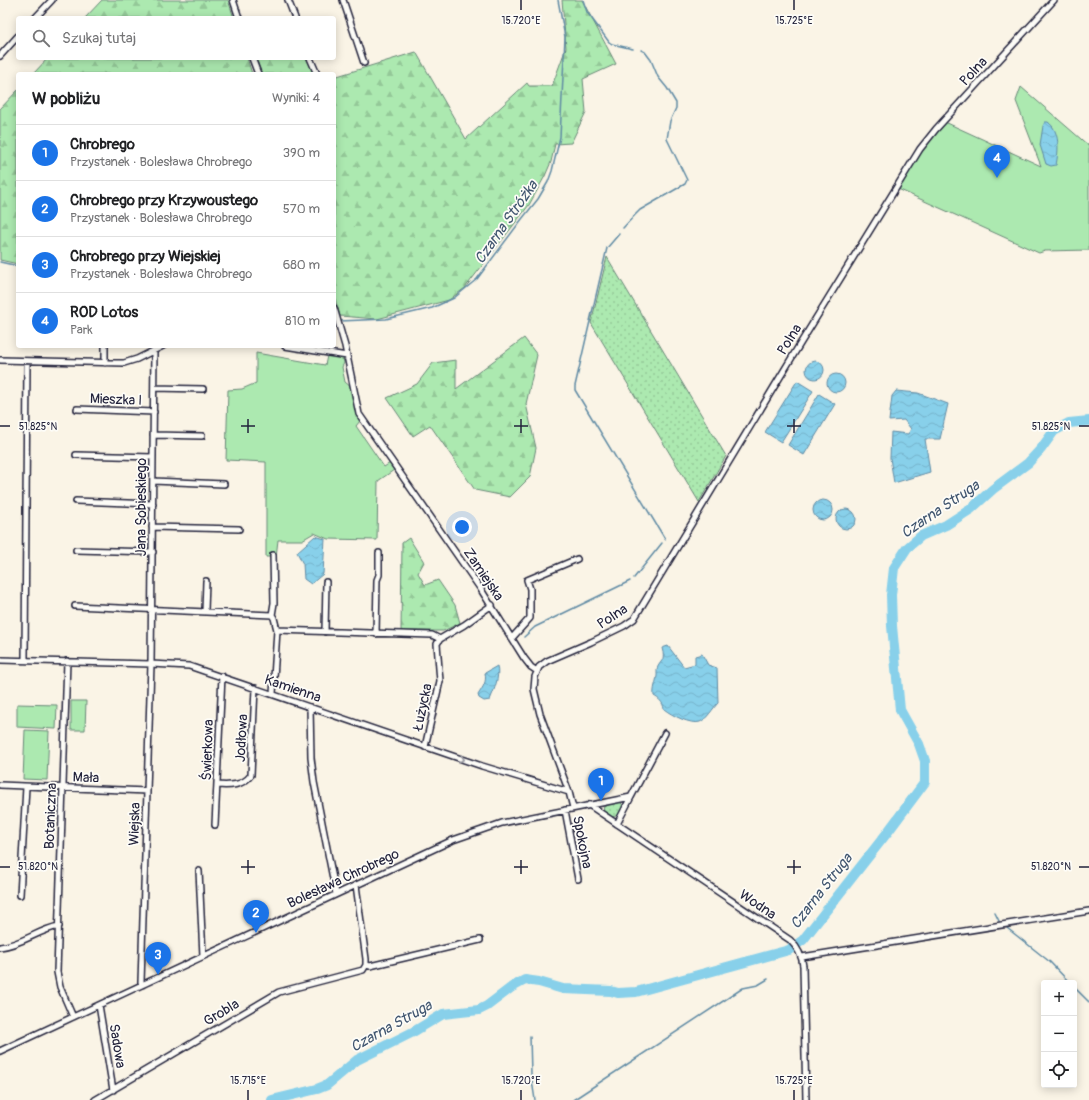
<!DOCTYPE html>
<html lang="pl">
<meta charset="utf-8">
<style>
body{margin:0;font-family:Pangolin,sans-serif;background:#f2f2f2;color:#202124}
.controls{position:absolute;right:12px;bottom:12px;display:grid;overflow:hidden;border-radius:4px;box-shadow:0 2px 10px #0003}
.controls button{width:36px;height:36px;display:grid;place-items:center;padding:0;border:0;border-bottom:1px solid #e0e0e0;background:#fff;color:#202124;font:20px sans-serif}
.you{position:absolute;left:462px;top:527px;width:14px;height:14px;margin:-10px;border:3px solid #fff;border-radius:50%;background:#1a73e8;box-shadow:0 0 0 6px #1a73e833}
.badge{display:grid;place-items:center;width:26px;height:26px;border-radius:50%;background:#1a73e8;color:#fff;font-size:13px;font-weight:700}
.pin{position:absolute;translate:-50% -33px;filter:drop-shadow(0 1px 2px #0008)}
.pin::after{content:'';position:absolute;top:21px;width:14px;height:12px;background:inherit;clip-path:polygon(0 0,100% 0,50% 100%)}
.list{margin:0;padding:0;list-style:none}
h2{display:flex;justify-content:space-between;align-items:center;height:52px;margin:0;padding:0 16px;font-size:17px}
h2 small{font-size:13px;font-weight:400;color:#757577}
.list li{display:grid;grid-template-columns:26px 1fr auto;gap:12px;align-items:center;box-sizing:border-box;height:56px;padding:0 16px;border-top:1px solid #e0e0e0}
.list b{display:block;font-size:15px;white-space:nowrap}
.list p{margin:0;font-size:13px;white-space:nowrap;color:#757577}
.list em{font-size:13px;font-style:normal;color:#757577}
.icon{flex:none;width:22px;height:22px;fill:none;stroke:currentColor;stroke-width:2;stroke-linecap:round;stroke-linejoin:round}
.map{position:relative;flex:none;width:1089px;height:1100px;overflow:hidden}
.search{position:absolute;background:#fff;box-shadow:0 2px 10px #0003;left:16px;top:16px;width:320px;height:44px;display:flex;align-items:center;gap:10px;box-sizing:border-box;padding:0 14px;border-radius:4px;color:#757577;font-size:15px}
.panel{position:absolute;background:#fff;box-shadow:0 2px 10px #0003;left:16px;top:72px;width:320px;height:276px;border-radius:4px}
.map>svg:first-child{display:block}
.grass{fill:url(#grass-dots);stroke:#678676}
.forest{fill:url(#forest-firs);stroke:#678676}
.green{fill:#ace9b0;stroke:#678676}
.water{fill:url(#water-waves);stroke:#5f8aa4}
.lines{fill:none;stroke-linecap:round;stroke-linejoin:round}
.stream{stroke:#5f8aa4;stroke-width:1.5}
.river{stroke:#88d0ea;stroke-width:10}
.street-casing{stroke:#22223b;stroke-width:8}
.street{stroke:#fdfcf7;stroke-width:5}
.oneway{stroke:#9a9aa2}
.ticks{fill:none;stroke:#22223b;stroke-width:1.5}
.labels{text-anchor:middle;stroke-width:3.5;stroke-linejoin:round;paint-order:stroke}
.street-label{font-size:14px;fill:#22223b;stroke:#fdfcf7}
.water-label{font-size:15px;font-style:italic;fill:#415670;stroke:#fdfcf7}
.ticks-label{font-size:10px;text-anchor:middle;fill:#22223b;stroke:#fdfcf7;stroke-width:3.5;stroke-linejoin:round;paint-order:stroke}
</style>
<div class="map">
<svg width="1089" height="1100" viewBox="0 0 1089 1100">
<defs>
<pattern id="grass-dots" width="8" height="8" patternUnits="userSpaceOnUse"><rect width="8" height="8" fill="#ace9b0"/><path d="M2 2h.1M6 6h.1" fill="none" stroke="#94c898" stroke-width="1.8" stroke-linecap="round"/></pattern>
<pattern id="forest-firs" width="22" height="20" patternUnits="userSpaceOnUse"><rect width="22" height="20" fill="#ace9b0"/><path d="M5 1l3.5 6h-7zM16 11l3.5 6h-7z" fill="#94c898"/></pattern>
<pattern id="water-waves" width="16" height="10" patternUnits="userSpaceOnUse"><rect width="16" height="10" fill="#88d0ea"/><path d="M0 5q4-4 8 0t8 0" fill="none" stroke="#75b2ca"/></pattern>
</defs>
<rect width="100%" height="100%" fill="#faf4e6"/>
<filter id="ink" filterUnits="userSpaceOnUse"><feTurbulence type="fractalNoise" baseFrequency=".025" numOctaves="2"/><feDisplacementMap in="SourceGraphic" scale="8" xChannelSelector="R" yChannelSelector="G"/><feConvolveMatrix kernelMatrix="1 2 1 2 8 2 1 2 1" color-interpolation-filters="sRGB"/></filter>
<g filter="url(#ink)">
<!-- grass -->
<path class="grass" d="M607,257l119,199 -27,46 -108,-179z
M620,802l2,2 2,3 -5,8 -7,2 -9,-6 1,-5z"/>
<!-- forest -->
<path class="forest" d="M102,0h126l6,18h-149z
M562,0h20l34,64 -33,15 3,33 -15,31 -16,1 -4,18 -6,14 -16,29 -64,83 -16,12 -72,19 -37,-3 -6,-21v-218l82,-25 50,87 61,-56 2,3h23l14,-38z
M48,58h199l5,16h-219z
M256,58h54l7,16h-55z
M18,90v174l-18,-4v-151z
M524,338l13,17 -11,49 10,44 -6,29 -20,20 -35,-7 -45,-65 -17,11 -26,-38 30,-14 16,-21 23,-3v29z
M409,538l15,24 -6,11 7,12 13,-5 17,25 5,18 -17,8h-42l1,-88z"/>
<!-- green -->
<path class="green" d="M1021,87l68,59v104l-44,1 -6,2 -141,-64 24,-39 23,-28 96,44 -25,-65z
M256,353l69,12 2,-9 16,2 1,5 -2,4 3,15 6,5 5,23 4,11 -4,5 28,41 6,-4 4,7 -16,11 -1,59 -49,-1 -14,-6 -12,7h-24l-2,17h-10v-95l-40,-2 2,-70 14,-1 14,-6z
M71,701h15l-1,29h-14z
M17,704l40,1 -1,24 -39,-2z
M25,730l24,1 -2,49 -24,-1z"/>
<!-- water -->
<path class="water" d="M1045,122h3c12,9 11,28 8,43l-5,1 -5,-2 -6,-19 3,-19z
M806 370a9 9 0 1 1 18 0a9 9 0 1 1-18 0Z
M827 383a9 9 0 1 1 18 0a9 9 0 1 1-18 0Z
M797,381l16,10 -32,51 -16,-10z
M896,391l22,2 30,11 -8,35h-15l5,33 -36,11 -4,-25 1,-26 17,2 3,-5 -7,-9 -15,1 3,-25z
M819,394l16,10 -31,51 -16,-10z
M813 510a10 10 0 1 1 20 0a10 10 0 1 1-20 0Z
M836 519a10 10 0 1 1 20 0a10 10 0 1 1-20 0Z
M315,536l10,3 -2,35 -12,10 -7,-5 -1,-15 -6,-12z
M668,646l16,21 11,-3v-8l7,-2 6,11 9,3 1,35c-5,5 -11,16 -18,19 -9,3 -29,-7 -36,-13 -1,-7 -5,-10 -10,-13 -1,-7 2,-13 3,-20 0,-2 0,-4 0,-7 3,-9 9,-7 5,-21z
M497,666c3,11 -3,24 -7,34l-6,1 -5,-3 -1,-3c5,-8 9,-13 7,-22z"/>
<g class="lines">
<!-- stream -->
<path class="stream" d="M583,0l4,12 22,30 3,2 21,5
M623,228l12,-13 5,-5 45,-26 2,-4 -20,-41 3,-18 6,-13v-5l-9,-15 -9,-11 -7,-17 -6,-8 -4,-2
M619,234l-12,14 -32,138v4l90,149
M0,262l18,4
M340,321l46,-2 46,-11 22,-10 23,-19 45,-60 16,-20 10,-17 4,-11 8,-34 5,-100 -7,-37
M634,578l28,-35
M524,637l11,-10 95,-46
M995,913l4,8
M1007,928l43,34 20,21
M1074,987l15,15
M530,1036l1,38 4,26
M573,1100l170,-112 15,-3 10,-6"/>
<!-- river -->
<path class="river" d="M272,1100l45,-11 10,-4 30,-25 56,-28 30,-18 36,-4 8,-4 25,-19 13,-7 14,2 24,7 48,2 7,2 18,-1 153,-42 14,-10 84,-107 38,-51v-21l-6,-17 -19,-34 -8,-84 -1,-31 3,-27 13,-20 14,-12 25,-11 25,-16 22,-20 35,-26 13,-14 13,-18 15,-8 20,-2"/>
<defs>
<path id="street" d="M233,0l6,18
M288,0l7,18
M343,0l21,63
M35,18l17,-18
M0,56l18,-20
M252,58l6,16
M310,58l7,16
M334,308l11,38 14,68 121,174 44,70 7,9 6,4
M285,346l62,10
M0,360l124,3 13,-4 26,-13
M105,363v-17
M154,388l49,1
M77,409l77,3
M153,435l49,1
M76,455l77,2
M153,481l71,3
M76,501l77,3
M152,527l87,2
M76,550l77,2
M75,606l197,9 2,3 3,12 -4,64
M205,611l1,-30
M272,615l2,-12 -1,-48
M277,630l155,5 8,4
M325,632l1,-50
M376,634l1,-54 2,-5v-22
M512,638l18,-20v-29l-3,-9 50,-21
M0,660l151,4 38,2 293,100 87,26
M25,660l2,-299
M67,661l-10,311 3,15 13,30
M310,707l1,51 3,24 22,112
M425,747l15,-66 -3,-37 3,-5 24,-14 28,-20
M0,785l147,6
M217,785c12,1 26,1 34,-10l4,-87
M589,805l201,135c8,8 12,15 13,26l3,134
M573,808l-4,-16 -29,-78 -6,-25 1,-12 4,-10 8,-6 44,-19 33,-16 10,-7 166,-275 120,-195 16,-20 118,-129
M565,810l13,69
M617,824l14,-27
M215,825l7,-149
M199,871l4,85
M20,895l6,-108
M0,947c21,-2 38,-17 59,-21
M802,957l287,-46
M366,965l4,1 110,-26
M142,985l-1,-3 10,-318 3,-314
M99,1005l14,85
M0,1051l453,-211 49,-17 129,-26 34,-64
M95,1100l184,-108 84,-22 3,-5v-6l-10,-74"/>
</defs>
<!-- street casing -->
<use href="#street" class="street-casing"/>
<!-- street -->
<use href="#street" class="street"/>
</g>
<!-- one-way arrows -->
<defs><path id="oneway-chevron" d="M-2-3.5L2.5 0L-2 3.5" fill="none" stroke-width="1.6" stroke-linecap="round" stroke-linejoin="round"/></defs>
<use class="oneway" href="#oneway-chevron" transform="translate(462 759) rotate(19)"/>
</g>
<!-- ticks -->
<path class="ticks" d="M521,0v10M794,0v10M248,419v14M521,419v14M794,419v14M0,426h10M241,426h14M514,426h14M787,426h14M1079,426h10M248,860v14M521,860v14M794,860v14M0,867h10M241,867h14M514,867h14M787,867h14M1079,867h10M248,1090v10M521,1090v10M794,1090v10"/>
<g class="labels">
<!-- street labels -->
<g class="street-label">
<text transform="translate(973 71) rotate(-47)" y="5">Polna</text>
<text transform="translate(789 339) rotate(-58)" y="5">Polna</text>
<text transform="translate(116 399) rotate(2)" y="5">Mieszka I</text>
<text transform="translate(141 507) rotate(-90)" y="5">Jana Sobieskiego</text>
<text transform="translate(484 574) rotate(56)" y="5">Zamiejska</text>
<text transform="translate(612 616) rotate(-33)" y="5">Polna</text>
<text transform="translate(293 688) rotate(19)" y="5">Kamienna</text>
<text transform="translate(422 707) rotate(-78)" y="5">Łużycka</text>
<text transform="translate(241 738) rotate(-87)" y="5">Jodłowa</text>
<text transform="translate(207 750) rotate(-88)" y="5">Świerkowa</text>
<text transform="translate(86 777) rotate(2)" y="5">Mała</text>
<text transform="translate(50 816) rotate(-88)" y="5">Botaniczna</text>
<text transform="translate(134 824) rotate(-88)" y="5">Wiejska</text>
<text transform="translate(583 842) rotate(79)" y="5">Spokojna</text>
<text transform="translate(343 878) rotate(-25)" y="5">Bolesława Chrobrego</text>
<text transform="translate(758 904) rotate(34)" y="5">Wodna</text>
<text transform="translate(221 1012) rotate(-31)" y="5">Grobla</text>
<text transform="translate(118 1046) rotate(81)" y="5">Sadowa</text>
</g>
<!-- water labels -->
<g class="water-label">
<text transform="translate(506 222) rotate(-55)" y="5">Czarna Stróżka</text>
<text transform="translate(940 509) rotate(-34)" y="5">Czarna Struga</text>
<text transform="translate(821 891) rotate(-52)" y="5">Czarna Struga</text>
<text transform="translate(391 1026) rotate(-29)" y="5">Czarna Struga</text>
</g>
</g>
<g class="ticks-label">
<text x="521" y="24">15.720°E</text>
<text x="794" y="24">15.725°E</text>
<text x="38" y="430">51.825°N</text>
<text x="1051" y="430">51.825°N</text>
<text x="38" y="870">51.820°N</text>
<text x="1051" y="870">51.820°N</text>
<text x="248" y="1084">15.715°E</text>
<text x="521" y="1084">15.720°E</text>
<text x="794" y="1084">15.725°E</text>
</g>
</svg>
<div class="controls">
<button>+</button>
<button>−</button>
<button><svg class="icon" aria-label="locate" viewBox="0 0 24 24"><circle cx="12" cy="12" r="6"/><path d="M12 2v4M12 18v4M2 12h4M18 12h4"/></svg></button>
</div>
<div class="you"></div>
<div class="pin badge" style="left:601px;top:801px">1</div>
<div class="pin badge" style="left:256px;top:933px">2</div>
<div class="pin badge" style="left:158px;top:975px">3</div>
<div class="pin badge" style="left:997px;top:178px">4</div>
<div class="search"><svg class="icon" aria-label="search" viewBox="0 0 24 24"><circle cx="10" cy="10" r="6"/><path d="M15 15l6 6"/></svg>Szukaj tutaj</div>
<section class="panel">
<h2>W pobliżu<small>Wyniki: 4</small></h2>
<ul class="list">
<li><span class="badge">1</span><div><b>Chrobrego</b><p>Przystanek · Bolesława Chrobrego</p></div><em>390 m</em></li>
<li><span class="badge">2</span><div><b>Chrobrego przy Krzywoustego</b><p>Przystanek · Bolesława Chrobrego</p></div><em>570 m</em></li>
<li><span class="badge">3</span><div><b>Chrobrego przy Wiejskiej</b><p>Przystanek · Bolesława Chrobrego</p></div><em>680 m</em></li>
<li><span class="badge">4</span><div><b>ROD Lotos</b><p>Park</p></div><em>810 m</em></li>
</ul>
</section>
</div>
